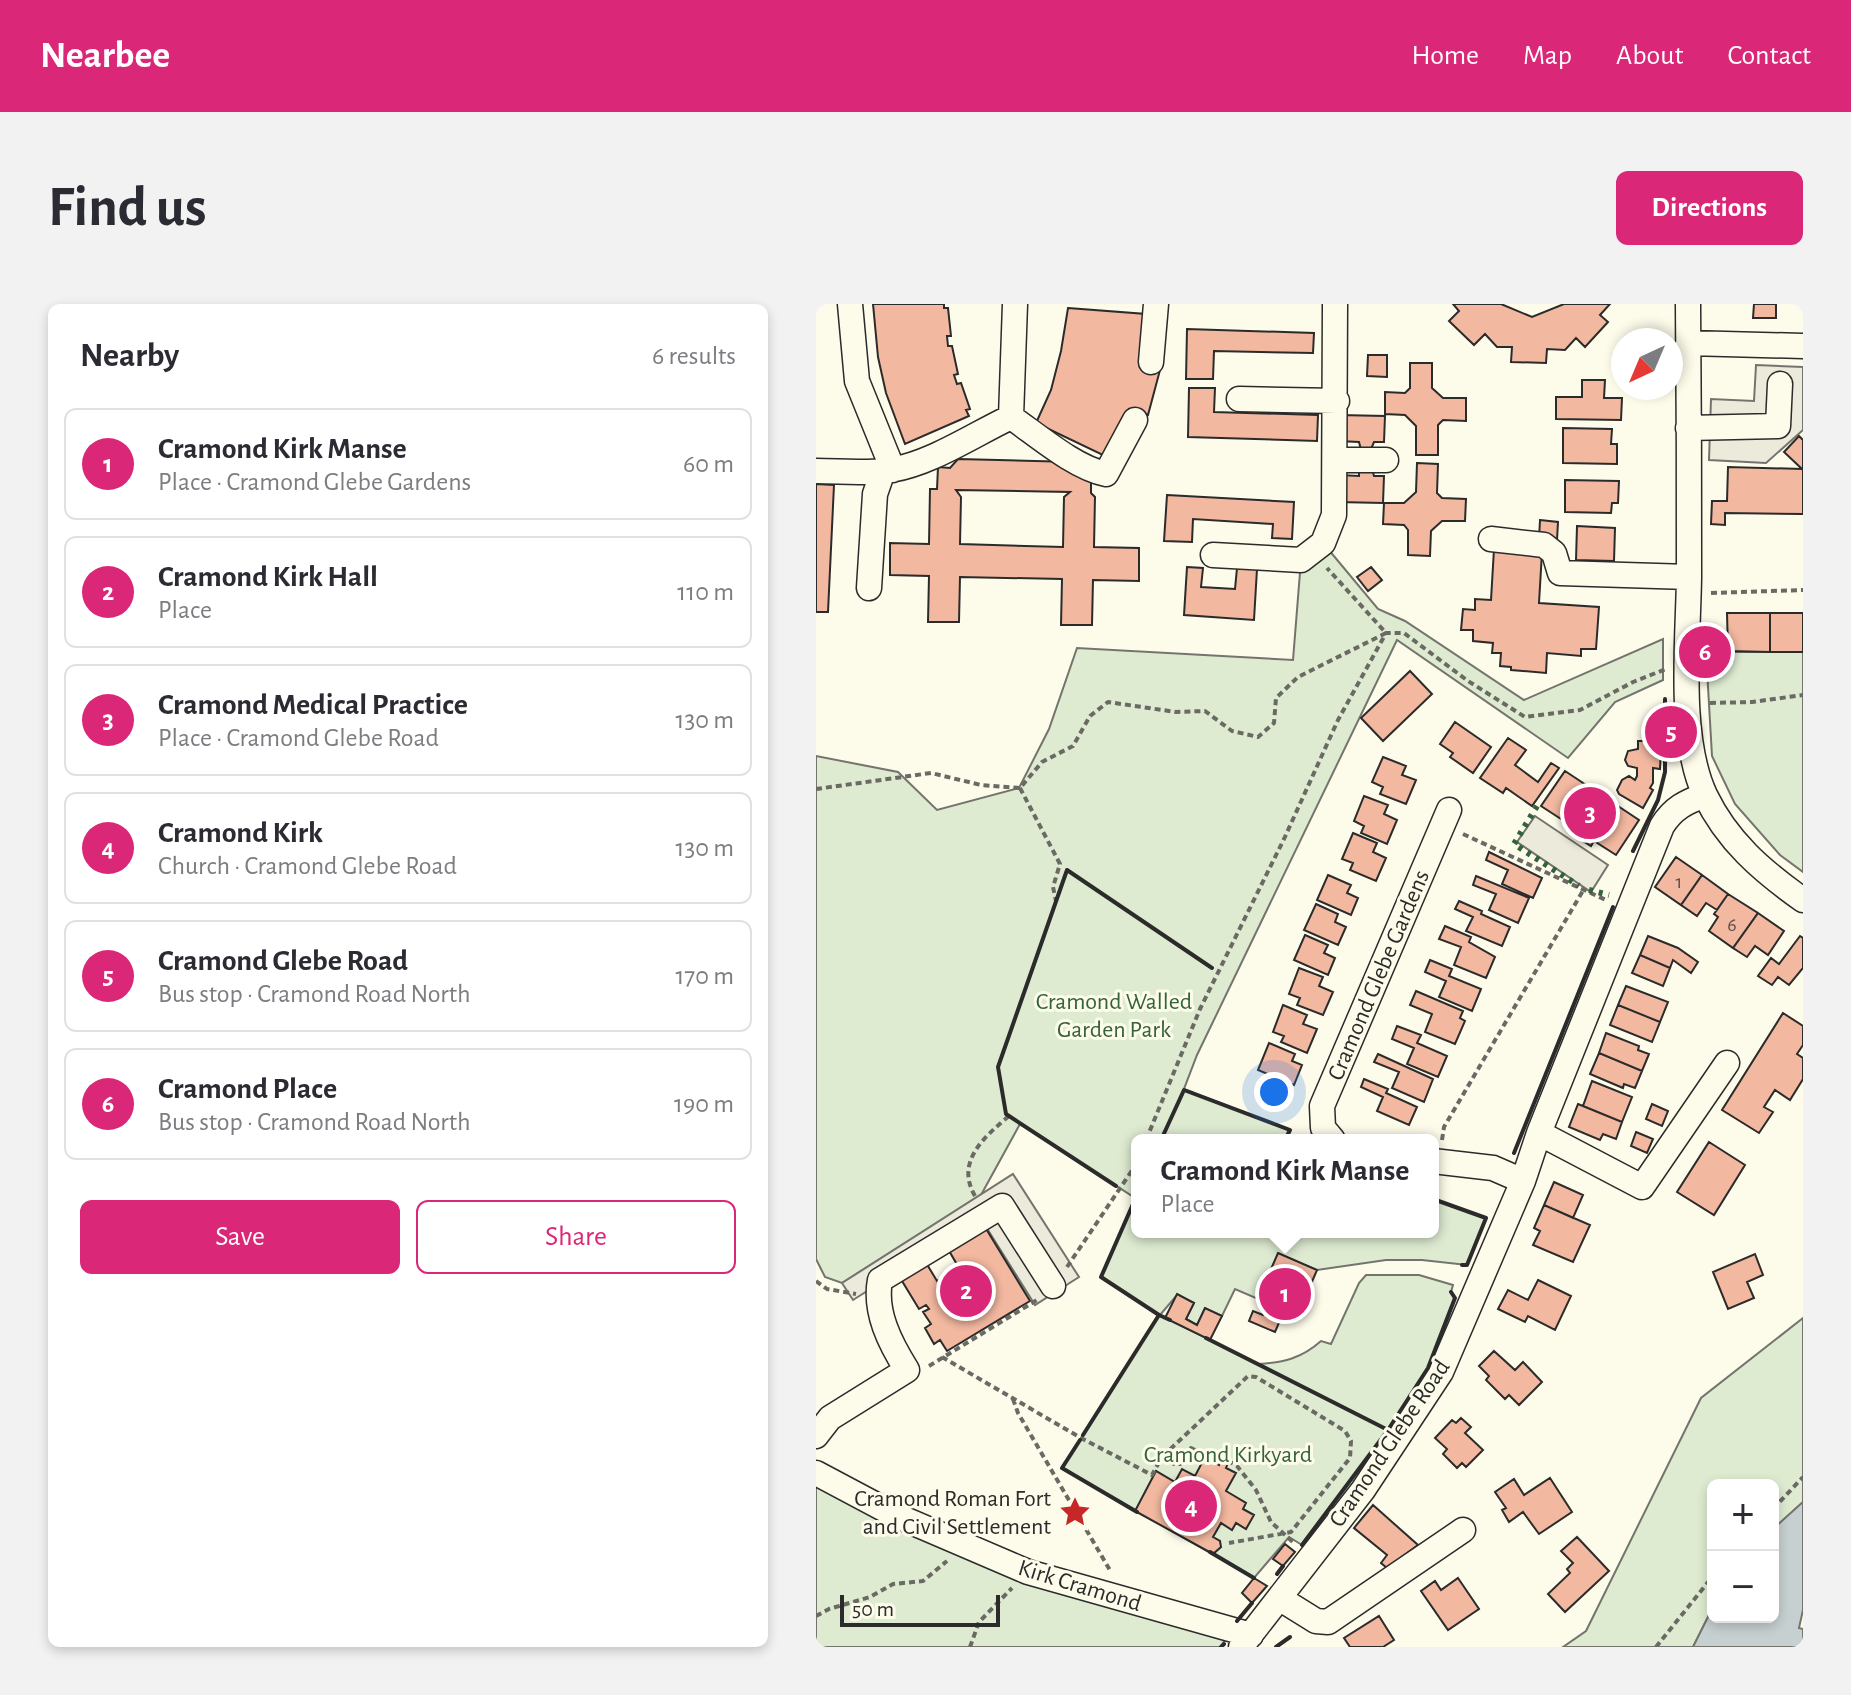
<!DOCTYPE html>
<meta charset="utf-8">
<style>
body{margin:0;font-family:"Alegreya Sans",sans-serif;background:#f2f2f3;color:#2b2b33}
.controls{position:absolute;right:24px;bottom:24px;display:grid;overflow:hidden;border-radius:12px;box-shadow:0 4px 12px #0003}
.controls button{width:72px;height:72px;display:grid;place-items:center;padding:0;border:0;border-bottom:2px solid #e1e1e2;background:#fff;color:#2b2b33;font:40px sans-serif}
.compass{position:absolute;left:795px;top:24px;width:72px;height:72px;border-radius:50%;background:#fff;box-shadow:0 4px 12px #0003;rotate:224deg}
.scale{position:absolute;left:24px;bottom:20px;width:160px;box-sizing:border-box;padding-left:8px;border:4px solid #2b2b2b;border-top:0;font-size:22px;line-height:28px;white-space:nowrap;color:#2b2b2b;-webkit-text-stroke:6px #fdfbea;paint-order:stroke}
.you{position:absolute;left:458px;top:788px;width:28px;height:28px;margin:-20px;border:6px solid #fff;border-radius:50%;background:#1a73e8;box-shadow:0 0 0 12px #1a73e833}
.badge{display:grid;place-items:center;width:52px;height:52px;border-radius:50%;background:#db2777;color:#fff;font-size:26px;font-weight:700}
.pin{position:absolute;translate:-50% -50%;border:4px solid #fff;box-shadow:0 2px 8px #0006}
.popup{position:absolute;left:315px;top:830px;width:308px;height:104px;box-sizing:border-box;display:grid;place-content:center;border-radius:12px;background:#fff;filter:drop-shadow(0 2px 6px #0005);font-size:26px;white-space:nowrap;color:#7c7c81}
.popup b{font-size:30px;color:#2b2b33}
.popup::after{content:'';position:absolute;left:50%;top:100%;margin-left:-16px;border:16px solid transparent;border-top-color:#fff}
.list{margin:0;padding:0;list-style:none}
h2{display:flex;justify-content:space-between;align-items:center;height:104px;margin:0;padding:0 32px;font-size:34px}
h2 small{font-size:26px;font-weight:400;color:#7c7c81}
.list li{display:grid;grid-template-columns:52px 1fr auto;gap:24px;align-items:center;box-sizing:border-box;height:112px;margin:0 16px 16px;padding:0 16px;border:2px solid #e1e1e2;border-radius:12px}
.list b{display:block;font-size:30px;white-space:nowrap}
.list p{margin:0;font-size:26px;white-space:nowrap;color:#7c7c81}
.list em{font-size:26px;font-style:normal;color:#7c7c81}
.actions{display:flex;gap:16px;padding:24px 32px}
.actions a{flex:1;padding:18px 0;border:2px solid #db2777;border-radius:12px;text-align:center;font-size:28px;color:#db2777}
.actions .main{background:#db2777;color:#fff}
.map{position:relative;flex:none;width:987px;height:1343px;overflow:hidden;border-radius:12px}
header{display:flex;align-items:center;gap:48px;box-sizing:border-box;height:112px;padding:0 40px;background:#db2777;color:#fff}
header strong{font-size:38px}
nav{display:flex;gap:44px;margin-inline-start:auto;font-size:28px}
.intro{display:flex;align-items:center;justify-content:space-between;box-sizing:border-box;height:192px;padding:0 48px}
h1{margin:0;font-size:56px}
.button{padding:20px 36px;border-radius:12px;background:#db2777;color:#fff;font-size:28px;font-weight:700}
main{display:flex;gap:48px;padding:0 48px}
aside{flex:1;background:#fff;border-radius:12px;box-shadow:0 4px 12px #0003}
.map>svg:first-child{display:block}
.green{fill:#deebd1;stroke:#74746e;stroke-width:2}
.parking{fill:#eceadb;stroke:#74746e;stroke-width:2}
.water{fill:#c7d0d0;stroke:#74746e;stroke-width:2}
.building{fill:#f2b8a0;stroke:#2b2b2b;stroke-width:2;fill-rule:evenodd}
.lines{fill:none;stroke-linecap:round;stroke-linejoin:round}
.minor-casing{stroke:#2b2b2b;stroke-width:27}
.path{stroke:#6a6964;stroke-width:4;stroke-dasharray:6 4;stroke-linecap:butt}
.minor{stroke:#fdfbea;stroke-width:24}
.hedge{stroke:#34623c;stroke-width:6;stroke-dasharray:4 6;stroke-linecap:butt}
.wall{stroke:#2b2b2b;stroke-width:4}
.labels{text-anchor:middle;stroke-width:6;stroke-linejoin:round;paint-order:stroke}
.number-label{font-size:20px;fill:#5d4e48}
.street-label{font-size:24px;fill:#2b2b2b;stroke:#fdfbea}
.park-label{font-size:24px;fill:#34623c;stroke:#fdfbea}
.poi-label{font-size:24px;fill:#2b2b2b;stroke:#fdfbea;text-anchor:end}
</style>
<header>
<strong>Nearbee</strong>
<nav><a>Home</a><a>Map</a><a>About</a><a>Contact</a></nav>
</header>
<div class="intro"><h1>Find us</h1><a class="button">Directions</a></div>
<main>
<aside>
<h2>Nearby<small>6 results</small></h2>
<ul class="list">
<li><span class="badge">1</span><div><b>Cramond Kirk Manse</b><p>Place · Cramond Glebe Gardens</p></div><em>60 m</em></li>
<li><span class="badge">2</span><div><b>Cramond Kirk Hall</b><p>Place</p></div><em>110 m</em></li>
<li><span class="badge">3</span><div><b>Cramond Medical Practice</b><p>Place · Cramond Glebe Road</p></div><em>130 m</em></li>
<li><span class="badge">4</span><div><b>Cramond Kirk</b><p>Church · Cramond Glebe Road</p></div><em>130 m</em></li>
<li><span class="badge">5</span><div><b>Cramond Glebe Road</b><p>Bus stop · Cramond Road North</p></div><em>170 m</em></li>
<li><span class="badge">6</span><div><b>Cramond Place</b><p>Bus stop · Cramond Road North</p></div><em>190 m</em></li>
</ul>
<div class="actions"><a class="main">Save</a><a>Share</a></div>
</aside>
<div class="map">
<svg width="987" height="1343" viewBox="0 0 987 1343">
<rect width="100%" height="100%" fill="#fdfbea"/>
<!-- green -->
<path class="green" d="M507,239l55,66 27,12 119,79 139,-61v41l-48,22 -47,56 -171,-118 -200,415 -13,34 106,41 -5,10h-148v92h296v-33l53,19 -19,47 -45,-5h-36l-69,10 -39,-16 -20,45 -23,-10 -13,27 -17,-8 -8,17 -11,-6 8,-16 -17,-8 -17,20 98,49c25,-1 44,-6 63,-23l10,3 28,-61 7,-8h53l34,10 -2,7 4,6 -27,70 -40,62 -86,115 -13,-8 -35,41 -192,-110 97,-153 -58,-38 34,-79 -115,-74 -39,71 -139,88 -17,-6 -9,-18v-503l82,16 39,38 82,-22 30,-59 28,-81 216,12 8,-100z
M890,348h97v220l-23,-17 -45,-51 -23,-48z
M987,1014v184l-30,27v-44h-60v122l-20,40h-130l23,-16 115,-233z
M0,1179l411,153 -6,11h-405z"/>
<!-- parking -->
<path class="parking" d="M940,61l47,2v63l-37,33 -57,-3 2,-61 43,2z
M719,512l73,49 -17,27 -74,-50z
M197,870l66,103 -44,28 -54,-86 -128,81 -11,-17z"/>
<!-- water -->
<path class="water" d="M987,1198v108l-4,18 4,1v18h-110l20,-40v10h60v-88z"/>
<!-- building -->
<path class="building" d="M57,0h71v4h4l3,28h-4l1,10h4l6,28 -4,1 3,9 4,-1 9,26 -4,1 3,6 -64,28 -19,-51 -8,-36z
M637,0h48l31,13 32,-13h46l-10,11 8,7 -23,25 -9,-9 -11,12 -18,-1 -1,14 -35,-1 1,-15h-15l-12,-13 -11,11 -25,-24 10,-10z
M938,0h22v14h-23z
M252,4l78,6 -6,52 20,4 -12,45 -19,-6 -22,48 -71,-34 15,-33 10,-39z
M371,25l127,4 -1,20 -99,-2 -1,28h-27z
M552,51h19v22l-20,-1z
M594,59h22v25l11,10h23v23l-23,-1 -5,5v30h-22v-29l-11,-11 -20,-1v-22l20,1 5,-5z
M766,76h23l-1,18h18l-1,22 -65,-1v-22h26z
M373,84h26l-1,24 104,3 -1,26 -129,-4z
M523,111l46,1 -1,26h-10l-3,7 -10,1 -2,-8 -21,-1z
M747,124l49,1 -1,15h6v20l-54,-1z
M983,132l4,4v74l-78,-1v12l-14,-1 1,-23h15l1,-34 74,2 -18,-17z
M142,155l115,3 18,9v22l4,4 -1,50 45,1v33l-46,-1 -1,45h-31l1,-46 -102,-2 -1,45h-31l1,-46 -39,-1v-32l39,1 1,-55h7l1,-22 12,1zM140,186l114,2 -6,5 -1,50 -103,-3 1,-47z
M601,159l21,1 -1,29 5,5 24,1 -1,22h-23l-11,10 -1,25 -22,-1v-25l-4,-5 -21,-1 1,-21h20l12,-11z
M556,165l2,7h10l-1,27 -45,-1 1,-27 20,1v-5z
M749,176l54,1 -1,22h-6l-1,10 -46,-1z
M0,180l18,1 -6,127h-12z
M351,191l127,7 -2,37 -20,-1 1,-14 -80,-5 -1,23 -28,-1z
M724,216l18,2 -1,18 -18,-1z
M761,222l38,2 -1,33 -38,-1z
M678,245l48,3 -3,51 60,4 -3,42h-15v7l-34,-3 -1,20 -35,-3v-3l-11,-1 1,-13h-9l1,-10 -20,-2v-11h-12l2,-21 12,1v-11l16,1z
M371,263l16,1 -2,19 34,2 2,-21 20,1 -3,51 -70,-5z
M555,263l11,13 -14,11 -11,-14z
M911,309h43v39l-42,-1z
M954,309h33v39h-33z
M594,367l22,23 -49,47 -22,-23z
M639,418l36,25 -18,26 -23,-16 3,-4 -13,-9z
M692,434l18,12 -11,15 23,17 13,-19 8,5 -27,38 -26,-18 -3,5 -23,-15z
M822,437h16v8l7,1 -1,19 -7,-1v15l-3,5 3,2 -10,18 -24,-14 -2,-4 5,-10 7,-4 6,4 2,-4v-8l-9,-2 -3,-6 3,-9 10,-2z
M567,453l23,9 -4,9 14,5 -10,24 -26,-10 3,-7 -11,-5z
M749,467l74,49 -23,35 -22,-14 -3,5 -13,-8 3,-6 -40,-26z
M548,492l24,9 -4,9 13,6 -10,24 -26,-11 3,-7 -10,-5z
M537,529l24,10 -4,9 13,6 -10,23 -26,-11 3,-7 -11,-4z
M673,548l53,26 -9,20 -31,-14 6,-14 -22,-10z
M860,553l26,18 -21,30 -26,-18z
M512,571l23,10 -4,8 11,5 -7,17 -34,-15z
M886,571l26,19 -11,16 -11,-7 -9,13 -16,-11z
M660,572l53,22 -11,25 -29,-13 7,-16 -23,-9z
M912,590l30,19 -25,35 -24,-17 9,-14 -4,-3z
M643,597l23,10 -1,3 29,13 -8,19 -36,-15 7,-14 -18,-8z
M500,600l22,10 -3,8 11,5 -8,18 -34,-15z
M942,609l26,18 -16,24 -13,-9 -8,11 -14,-9z
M629,622l26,11 -2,5 26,15 -9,21 -32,-13 7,-18 -22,-8z
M489,631l23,10 -4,8 11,5 -7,17 -34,-15z
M832,632l30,12 20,14 -7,11 -18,-13 -3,8 -30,-13z
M984,632l3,2v30l-14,17 -11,-8 -6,8 -14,-9 13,-18 8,6z
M824,651l30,13 -7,18 -31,-13z
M614,656l22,9 -3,7 32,13 -9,22 -33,-14 7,-16 -21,-9z
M483,664l24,9 -4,9 14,6 -10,23 -26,-10 3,-7 -11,-4z
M810,682l42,16 -8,20 -42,-17z
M600,687l47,20 -3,7 5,3 -10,23 -30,-12 7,-18 -22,-9z
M467,701l24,10 -4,9 14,5 -10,24 -26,-11 3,-6 -11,-4z
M802,701l42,17 -8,20 -42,-17z
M967,709l20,13v19l-6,9 6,4v21l-13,21 -15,-10 -11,17 9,5 -14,21 -37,-23z
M581,722l24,9 -4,8 30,13 -9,21 -31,-13 7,-16 -22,-9z
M790,729l33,13 -1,4 11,4 -7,17 -43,-18z
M453,739l26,11 -3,7 10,4 -8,20 -36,-15z
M783,749l43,18 -7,17 -11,-4 -1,4 -33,-14z
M562,750l55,25 -9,23 -32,-14 7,-16 -25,-10z
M548,775l24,10 -2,4 31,14 -8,18 -32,-14 6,-14 -22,-10z
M776,777l40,16 -10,25 -39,-16z
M762,800l44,18 -6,17 -13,-5 -3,6 -31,-13z
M836,800l16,7 -6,15 -16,-7z
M820,828l17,7 -6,14 -16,-7z
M893,838l36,23 -31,50 -37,-23z
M738,878l29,13 -10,23 -29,-13z
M728,901l46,20 -17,37 -40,-17 7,-14 -6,-3z
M169,923l45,74 -83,50 -7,-11 -6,4 -9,-16 6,-4 -8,-12 6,-3 -3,-4 -7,4 -20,-33 26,-15 12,20 22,-13 -11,-19z
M462,949l39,17 -9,21 3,1 -4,9 -7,-3 -7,15 -8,-4 -10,23 -26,-11 4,-10 10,4 5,-12 -10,-4z
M939,950l8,21 -16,7 7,16 -26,11 -15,-37z
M722,976l33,16 -16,34 -27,-14 -3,6 -27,-13 10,-19 20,10z
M361,990l17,9 -8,16 11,6 8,-17 17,8 -12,24 -45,-22z
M678,1047l21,19 8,-8 19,20 -23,23 -10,-10 -4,4 -19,-19 3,-4 -10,-10z
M645,1114l10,9 -6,6 18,17 -17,17 -4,-4 -5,5 -14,-14 4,-5 -12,-11 17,-18 4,3z
M389,1153l14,8 2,-5 7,3 -2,5 10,5 -10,18 20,12 -3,6 11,6 -8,14 -10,-6 -4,7 -11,-7 -8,14 7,4 1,6 -8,7 -78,-43 21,-40 19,11 7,-13 13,7z
M734,1174l22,34 -33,22 -16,-22 -14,10 -7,-12 4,-2 -11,-16 19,-13 10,16z
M557,1201l45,40 -31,23 -6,-5 6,-8 -33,-27z
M761,1233l32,34 -44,41 -17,-18 22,-21 -3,-4 6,-6 -12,-12z
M469,1240l10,8 -12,14 -10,-7z
M438,1274l13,8 -15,17 -10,-10z
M642,1274l21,31 -31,21 -27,-39 14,-10 6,9z
M563,1312l15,24 -11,7h-33l-6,-9z"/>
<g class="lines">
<defs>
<path id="minor" d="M34,0l7,77 36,89
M872,0c1,91 1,183 1,274 -1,64 -11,159 16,217 22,46 57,76 98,105
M872,39l115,3
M335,58l5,-58
M423,95l98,2
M195,113l4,-113
M872,124l90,-2 2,-42
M519,156h51
M0,167c25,0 50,3 75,-1 41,-7 82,-35 120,-53 26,18 64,51 95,57l29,-54
M675,235l53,6 10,8 6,20 129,4
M397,251l88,5 22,-17 11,-28 1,-211
M53,284l6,-94 8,-23
M723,829l103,54 85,-124
M517,836l-10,-12 -1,-22 127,-296
M617,857l60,7 30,13
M0,1132l14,-18 77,-48c-17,-27 -33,-58 -27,-90l122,-74 51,80
M0,1169l79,42 133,57 223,63
M463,1294l37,23 12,1 135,-92
M425,1343l122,-157 78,-118 82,-191 16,-48 123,-307c11,-18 24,-24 43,-31"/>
</defs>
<!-- minor casing -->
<use href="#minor" class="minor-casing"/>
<!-- path -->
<path class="path" d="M895,289l92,-3
M894,399l42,-1 51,-7
M204,484l40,76 -7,23 3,14
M0,485l115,-16 50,12 39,3 22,-26 31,-16 17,-30 18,-14 68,10 29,-1 27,20 26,6 16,-14 2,-25 22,-21 88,-44 -59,-65
M647,530l145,67
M330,836l54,-131 84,-170 54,-119 48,-87h18l64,48 57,36 55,-7 53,-28 33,-13
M626,836l2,-13 140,-238
M159,892c-20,-34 9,-59 34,-80
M251,963l70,-104
M0,977l11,8 29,5
M126,1053l139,81 71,37 10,-18 12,7h6l11,-16 14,7 20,4 12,7 19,24 15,32 24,22
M113,1062l108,-66
M197,1095l5,14 93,159
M347,1152l85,-80 8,1 89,54 6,10 -1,17 -59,74 -62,11
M957,1205l30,-32
M0,1312l13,-7 41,-12 23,-13 30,-3 24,-20
M154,1343l9,-25 33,-34
M840,1343l57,-71"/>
<!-- minor -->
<use href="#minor" class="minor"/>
<!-- hedge -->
<path class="hedge" d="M721,502l-23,38 65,42
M773,586l20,5"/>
<!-- wall -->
<path class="wall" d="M817,547l25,-51 7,-28v-73
M345,836l23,-50 106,40 -5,10
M698,849l99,-246
M300,882l-110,-72 -8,-47 69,-197 145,98
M321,891l-36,82 58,38
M617,895l53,19 -19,47h-5
M390,1034l182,92
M267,1131l76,-120 11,5
M264,1136l-18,28 75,44
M486,1241l86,-115 40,-62 27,-70 -4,-6
M394,1248l44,26
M461,1270l6,-8
M421,1317l15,-18
M405,1343l3,-3
M460,1343l14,-10"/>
</g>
<!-- icons -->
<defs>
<symbol id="sight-bare" viewBox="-9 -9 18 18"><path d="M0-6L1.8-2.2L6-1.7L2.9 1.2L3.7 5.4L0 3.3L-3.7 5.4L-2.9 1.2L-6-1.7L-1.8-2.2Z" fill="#c62828" stroke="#fdfbea" stroke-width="2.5" paint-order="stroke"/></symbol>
</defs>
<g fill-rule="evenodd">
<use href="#sight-bare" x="237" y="1186" width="44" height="44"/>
</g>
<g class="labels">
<!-- number labels -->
<g class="number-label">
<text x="863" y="584">1</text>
<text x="916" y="627">6</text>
</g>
<!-- street labels -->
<g class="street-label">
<text transform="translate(562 671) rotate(-67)" y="8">Cramond Glebe Gardens</text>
<text transform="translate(573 1139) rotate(-56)" y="8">Cramond Glebe Road</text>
<text transform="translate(264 1281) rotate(17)" y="8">Kirk Cramond</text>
</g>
<!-- park labels -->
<g class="park-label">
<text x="298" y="705">Cramond Walled<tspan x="298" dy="28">Garden Park</tspan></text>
<text x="412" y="1158">Cramond Kirkyard</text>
</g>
<!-- poi labels -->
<g class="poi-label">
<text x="235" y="1202">Cramond Roman Fort<tspan x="235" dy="28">and Civil Settlement</tspan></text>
</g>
</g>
</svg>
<div class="controls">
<button>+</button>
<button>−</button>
</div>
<svg class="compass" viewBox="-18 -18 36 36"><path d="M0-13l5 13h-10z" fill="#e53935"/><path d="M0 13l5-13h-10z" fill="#7c7c81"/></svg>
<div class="scale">50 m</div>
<div class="you"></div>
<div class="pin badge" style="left:469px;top:990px">1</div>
<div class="popup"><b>Cramond Kirk Manse</b>Place</div>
<div class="pin badge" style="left:150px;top:987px">2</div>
<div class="pin badge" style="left:774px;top:509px">3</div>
<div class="pin badge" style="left:375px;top:1202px">4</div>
<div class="pin badge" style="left:855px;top:428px">5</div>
<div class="pin badge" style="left:889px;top:348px">6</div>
</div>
</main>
